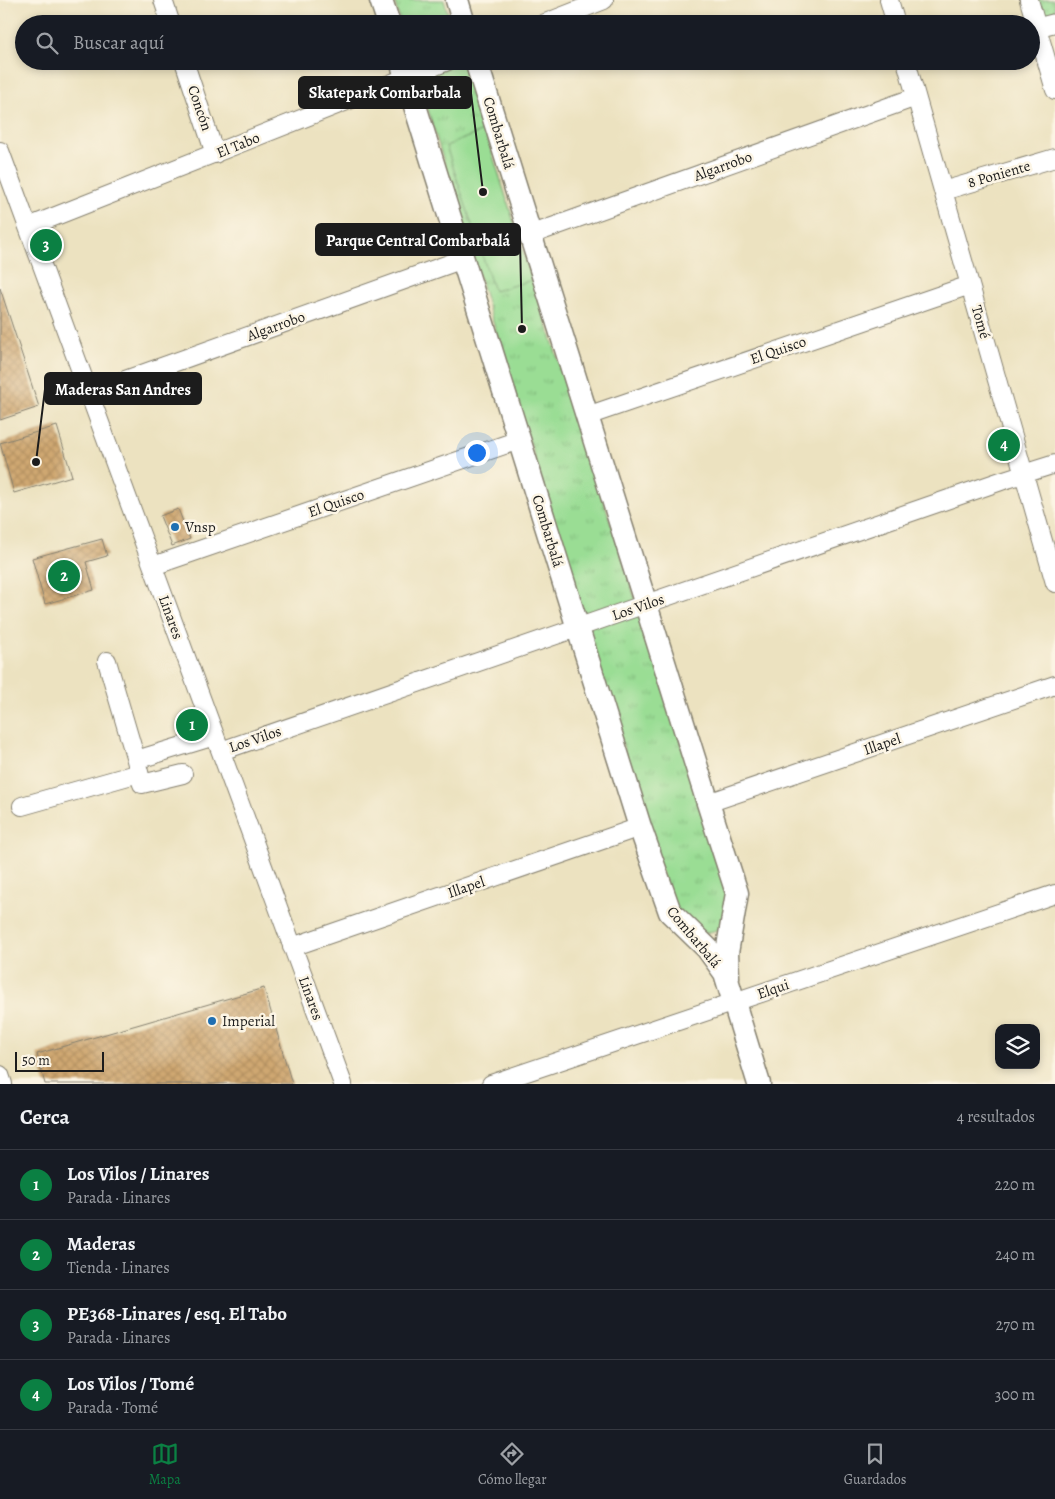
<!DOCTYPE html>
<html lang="es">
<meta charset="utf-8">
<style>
body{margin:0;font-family:Alegreya,serif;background:#20242c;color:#f1f3f6}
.controls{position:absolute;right:15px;bottom:15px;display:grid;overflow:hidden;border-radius:10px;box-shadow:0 2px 8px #0003}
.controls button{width:45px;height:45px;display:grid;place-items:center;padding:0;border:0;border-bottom:1px solid #363941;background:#171b24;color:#f1f3f6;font:25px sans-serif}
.scale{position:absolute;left:15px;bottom:12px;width:89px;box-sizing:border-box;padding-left:5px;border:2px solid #1c1c1c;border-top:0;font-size:14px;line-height:18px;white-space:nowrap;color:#1c1c1c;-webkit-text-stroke:4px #fcf5e5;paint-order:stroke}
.you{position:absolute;left:476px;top:452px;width:18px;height:18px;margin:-12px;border:4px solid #fff;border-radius:50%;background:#1a73e8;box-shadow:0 0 0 8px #1a73e833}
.badge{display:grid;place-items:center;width:32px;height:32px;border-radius:50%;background:#0b8043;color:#fff;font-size:16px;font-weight:700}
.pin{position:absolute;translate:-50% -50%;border:2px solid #fff;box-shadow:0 1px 5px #0006}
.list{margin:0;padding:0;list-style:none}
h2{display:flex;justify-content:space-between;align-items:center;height:65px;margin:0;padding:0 20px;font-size:21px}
h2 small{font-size:16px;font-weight:400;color:#9ea1a6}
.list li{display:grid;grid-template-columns:32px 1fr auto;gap:15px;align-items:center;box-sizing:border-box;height:70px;padding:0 20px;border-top:1px solid #363941}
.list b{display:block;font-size:19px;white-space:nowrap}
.list p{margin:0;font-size:16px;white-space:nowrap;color:#9ea1a6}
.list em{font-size:16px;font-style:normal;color:#9ea1a6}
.icon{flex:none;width:28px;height:28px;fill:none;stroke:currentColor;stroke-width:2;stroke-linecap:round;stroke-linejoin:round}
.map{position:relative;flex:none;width:1055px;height:1084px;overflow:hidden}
.search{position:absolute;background:#171b24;box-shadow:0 2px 8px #0003;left:15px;right:15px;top:15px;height:55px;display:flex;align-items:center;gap:12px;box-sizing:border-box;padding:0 18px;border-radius:28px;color:#9ea1a6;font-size:19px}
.sheet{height:345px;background:#171b24}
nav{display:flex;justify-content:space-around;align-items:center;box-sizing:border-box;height:70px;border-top:1px solid #363941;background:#171b24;font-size:14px;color:#9ea1a6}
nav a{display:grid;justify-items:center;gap:2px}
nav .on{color:#0b8043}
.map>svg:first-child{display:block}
.grass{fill:url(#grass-dots);stroke:#5b7c58}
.park{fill:url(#park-tufts);stroke:#5b7c58}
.pitch{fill:#9add94;stroke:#5b7c58}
.building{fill:url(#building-cross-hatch)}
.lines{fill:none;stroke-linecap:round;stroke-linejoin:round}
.minor-casing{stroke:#847f6e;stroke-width:20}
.major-casing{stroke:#847f6e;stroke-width:25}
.minor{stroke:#fff;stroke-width:18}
.major{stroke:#fff;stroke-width:22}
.poi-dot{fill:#1f6fb2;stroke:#fcf5e5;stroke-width:2}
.labels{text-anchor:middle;stroke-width:5;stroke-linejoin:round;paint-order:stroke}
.street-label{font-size:15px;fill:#1c1c1c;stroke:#fcf5e5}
.poi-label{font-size:15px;fill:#1c1c1c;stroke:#fcf5e5;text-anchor:start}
.leader{fill:none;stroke:#1c1c1c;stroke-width:2}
.callout-dot{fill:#1c1c1c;stroke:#fcf5e5;stroke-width:2}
.callout{fill:#1c1c1c;stroke:#1c1c1c;stroke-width:2}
.callout-label{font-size:16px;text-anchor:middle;font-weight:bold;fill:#fff}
</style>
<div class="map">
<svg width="1055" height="1084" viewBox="0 0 1055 1084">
<defs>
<pattern id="grass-dots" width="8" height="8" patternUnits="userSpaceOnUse" patternTransform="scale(1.25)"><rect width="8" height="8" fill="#9add94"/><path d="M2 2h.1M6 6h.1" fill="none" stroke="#84bd7f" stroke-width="1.8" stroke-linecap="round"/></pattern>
<pattern id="park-tufts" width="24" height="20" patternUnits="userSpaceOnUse" patternTransform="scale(1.25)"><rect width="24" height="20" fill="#9add94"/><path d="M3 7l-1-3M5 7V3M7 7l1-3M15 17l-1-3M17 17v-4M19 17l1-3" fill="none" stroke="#84bd7f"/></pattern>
<pattern id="building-cross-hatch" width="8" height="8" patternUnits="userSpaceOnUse" patternTransform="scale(1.25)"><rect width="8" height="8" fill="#cfa771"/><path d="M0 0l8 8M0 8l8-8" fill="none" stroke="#b18f61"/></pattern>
</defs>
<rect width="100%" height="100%" fill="#fcf5e5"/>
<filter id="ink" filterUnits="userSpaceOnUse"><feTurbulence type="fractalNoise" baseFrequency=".02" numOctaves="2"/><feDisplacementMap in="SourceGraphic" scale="10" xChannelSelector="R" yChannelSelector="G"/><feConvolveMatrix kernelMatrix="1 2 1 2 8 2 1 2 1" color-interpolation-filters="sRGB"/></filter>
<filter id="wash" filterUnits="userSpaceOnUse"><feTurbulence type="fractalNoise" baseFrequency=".0096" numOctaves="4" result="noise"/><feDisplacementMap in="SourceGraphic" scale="20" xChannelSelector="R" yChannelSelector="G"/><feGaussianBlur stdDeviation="1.12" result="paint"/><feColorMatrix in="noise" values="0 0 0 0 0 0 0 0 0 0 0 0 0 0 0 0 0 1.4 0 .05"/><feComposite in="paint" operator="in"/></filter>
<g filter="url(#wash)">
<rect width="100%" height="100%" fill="#ece2c0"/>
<!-- grass -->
<path class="grass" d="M1038,0h17v16h-10l-2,-1z"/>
<!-- park -->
<path class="park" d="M394,0h50l7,24h-50z
M413,61h49l267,829 -8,39 -19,5 -29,-25z"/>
<!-- pitch -->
<path class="pitch" d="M485,130l47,150 -38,11 -48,-145z"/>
<g id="blocks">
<!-- building -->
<path class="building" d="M0,288l39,119 -39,13z
M57,426l15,50 -58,17 -14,-50z
M178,509l12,30 -18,7 -12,-30z
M102,539l5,17 -21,6 8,28 -49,14 -13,-46z
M264,988l28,96h-247l-8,-30z"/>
</g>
</g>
<g filter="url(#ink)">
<use href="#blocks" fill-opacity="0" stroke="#847f6e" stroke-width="1"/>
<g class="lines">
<defs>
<path id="minor" d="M163,0l8,24
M889,0l7,24
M1029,0l26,90
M543,24l61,-24
M1031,29l24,-6
M184,61l31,93
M906,61l149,522
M0,151l343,933
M943,191l112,-33
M28,227l420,-166
M530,235l386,-138
M89,393l374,-134
M587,416l383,-131
M153,566l366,-126
M107,661l29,99
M221,751l780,-270 54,-17
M183,774l-41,10 -6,-24 79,-24
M708,803l347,-118
M22,806l117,-33
M292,947l348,-120
M0,1075l3,9
M491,1084l564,-190"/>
<path id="major" d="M381,0l8,24
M457,0l7,24
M401,61l239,766 30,85 37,36 18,25 34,111
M476,61l232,742 29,90 -10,60 1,25"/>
</defs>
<!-- minor casing -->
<use href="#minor" class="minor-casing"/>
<!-- major casing -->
<use href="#major" class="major-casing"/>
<!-- minor -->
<use href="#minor" class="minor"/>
<!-- major -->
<use href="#major" class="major"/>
</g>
</g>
<!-- markers -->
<g class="poi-dot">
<circle cx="175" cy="527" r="5"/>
<circle cx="212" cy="1021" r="5"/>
</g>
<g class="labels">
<!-- street labels -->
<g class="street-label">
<text transform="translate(200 108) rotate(71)" y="5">Concón</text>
<text transform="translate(499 133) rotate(73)" y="5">Combarbalá</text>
<text transform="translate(238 145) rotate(-22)" y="5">El Tabo</text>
<text transform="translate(723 166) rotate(-20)" y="5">Algarrobo</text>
<text transform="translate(999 174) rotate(-16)" y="5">8 Poniente</text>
<text transform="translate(981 322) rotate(74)" y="5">Tomé</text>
<text transform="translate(276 326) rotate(-20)" y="5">Algarrobo</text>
<text transform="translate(778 350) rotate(-19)" y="5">El Quisco</text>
<text transform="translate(336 503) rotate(-19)" y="5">El Quisco</text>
<text transform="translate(548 531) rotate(73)" y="5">Combarbalá</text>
<text transform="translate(638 607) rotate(-19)" y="5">Los Vilos</text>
<text transform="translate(171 617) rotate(70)" y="5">Linares</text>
<text transform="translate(255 739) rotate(-19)" y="5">Los Vilos</text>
<text transform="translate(882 744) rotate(-19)" y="5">Illapel</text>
<text transform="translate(466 887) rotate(-19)" y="5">Illapel</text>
<text transform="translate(694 937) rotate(50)" y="5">Combarbalá</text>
<text transform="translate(773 989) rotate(-19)" y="5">Elqui</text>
<text transform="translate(311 998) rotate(70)" y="5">Linares</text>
</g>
<!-- poi labels -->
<g class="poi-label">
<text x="185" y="532">Vnsp</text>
<text x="222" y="1026">Imperial</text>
</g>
</g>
<!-- callouts -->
<path class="leader" d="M483 192L471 93M522 329L520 240M36 462L45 389"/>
<g class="callout-dot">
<circle cx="483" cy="192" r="5"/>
<circle cx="522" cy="329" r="5"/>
<circle cx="36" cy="462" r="5"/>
</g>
<g class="callout">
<rect x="299" y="77" width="172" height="31" rx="5"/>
<rect x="316" y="224" width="204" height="31" rx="5"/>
<rect x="45" y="373" width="156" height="31" rx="5"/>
</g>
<g class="callout-label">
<text x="385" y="98">Skatepark Combarbala</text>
<text x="418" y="246">Parque Central Combarbalá</text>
<text x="123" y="395">Maderas San Andres</text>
</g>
</svg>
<div class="controls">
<button><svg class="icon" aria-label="layers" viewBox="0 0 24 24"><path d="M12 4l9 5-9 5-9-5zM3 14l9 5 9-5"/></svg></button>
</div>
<div class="scale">50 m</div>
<div class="you"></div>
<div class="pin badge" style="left:192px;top:725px">1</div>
<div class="pin badge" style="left:64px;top:576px">2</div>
<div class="pin badge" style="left:46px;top:245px">3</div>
<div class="pin badge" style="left:1004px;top:445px">4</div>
<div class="search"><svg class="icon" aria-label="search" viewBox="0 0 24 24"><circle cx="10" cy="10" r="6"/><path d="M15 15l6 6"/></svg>Buscar aquí</div>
</div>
<section class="sheet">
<h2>Cerca<small>4 resultados</small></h2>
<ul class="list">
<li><span class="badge">1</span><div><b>Los Vilos / Linares</b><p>Parada · Linares</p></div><em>220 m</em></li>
<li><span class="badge">2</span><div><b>Maderas</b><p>Tienda · Linares</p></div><em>240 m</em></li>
<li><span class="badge">3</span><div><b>PE368-Linares / esq. El Tabo</b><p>Parada · Linares</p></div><em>270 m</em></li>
<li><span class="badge">4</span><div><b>Los Vilos / Tomé</b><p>Parada · Tomé</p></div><em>300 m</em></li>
</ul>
</section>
<nav>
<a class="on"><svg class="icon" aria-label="map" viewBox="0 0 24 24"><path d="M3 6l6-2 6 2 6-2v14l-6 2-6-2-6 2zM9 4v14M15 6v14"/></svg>Mapa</a>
<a><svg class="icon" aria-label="directions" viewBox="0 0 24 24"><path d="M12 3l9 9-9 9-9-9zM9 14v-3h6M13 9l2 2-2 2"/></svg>Cómo llegar</a>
<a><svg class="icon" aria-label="saved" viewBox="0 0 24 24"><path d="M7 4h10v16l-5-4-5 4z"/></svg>Guardados</a>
</nav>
